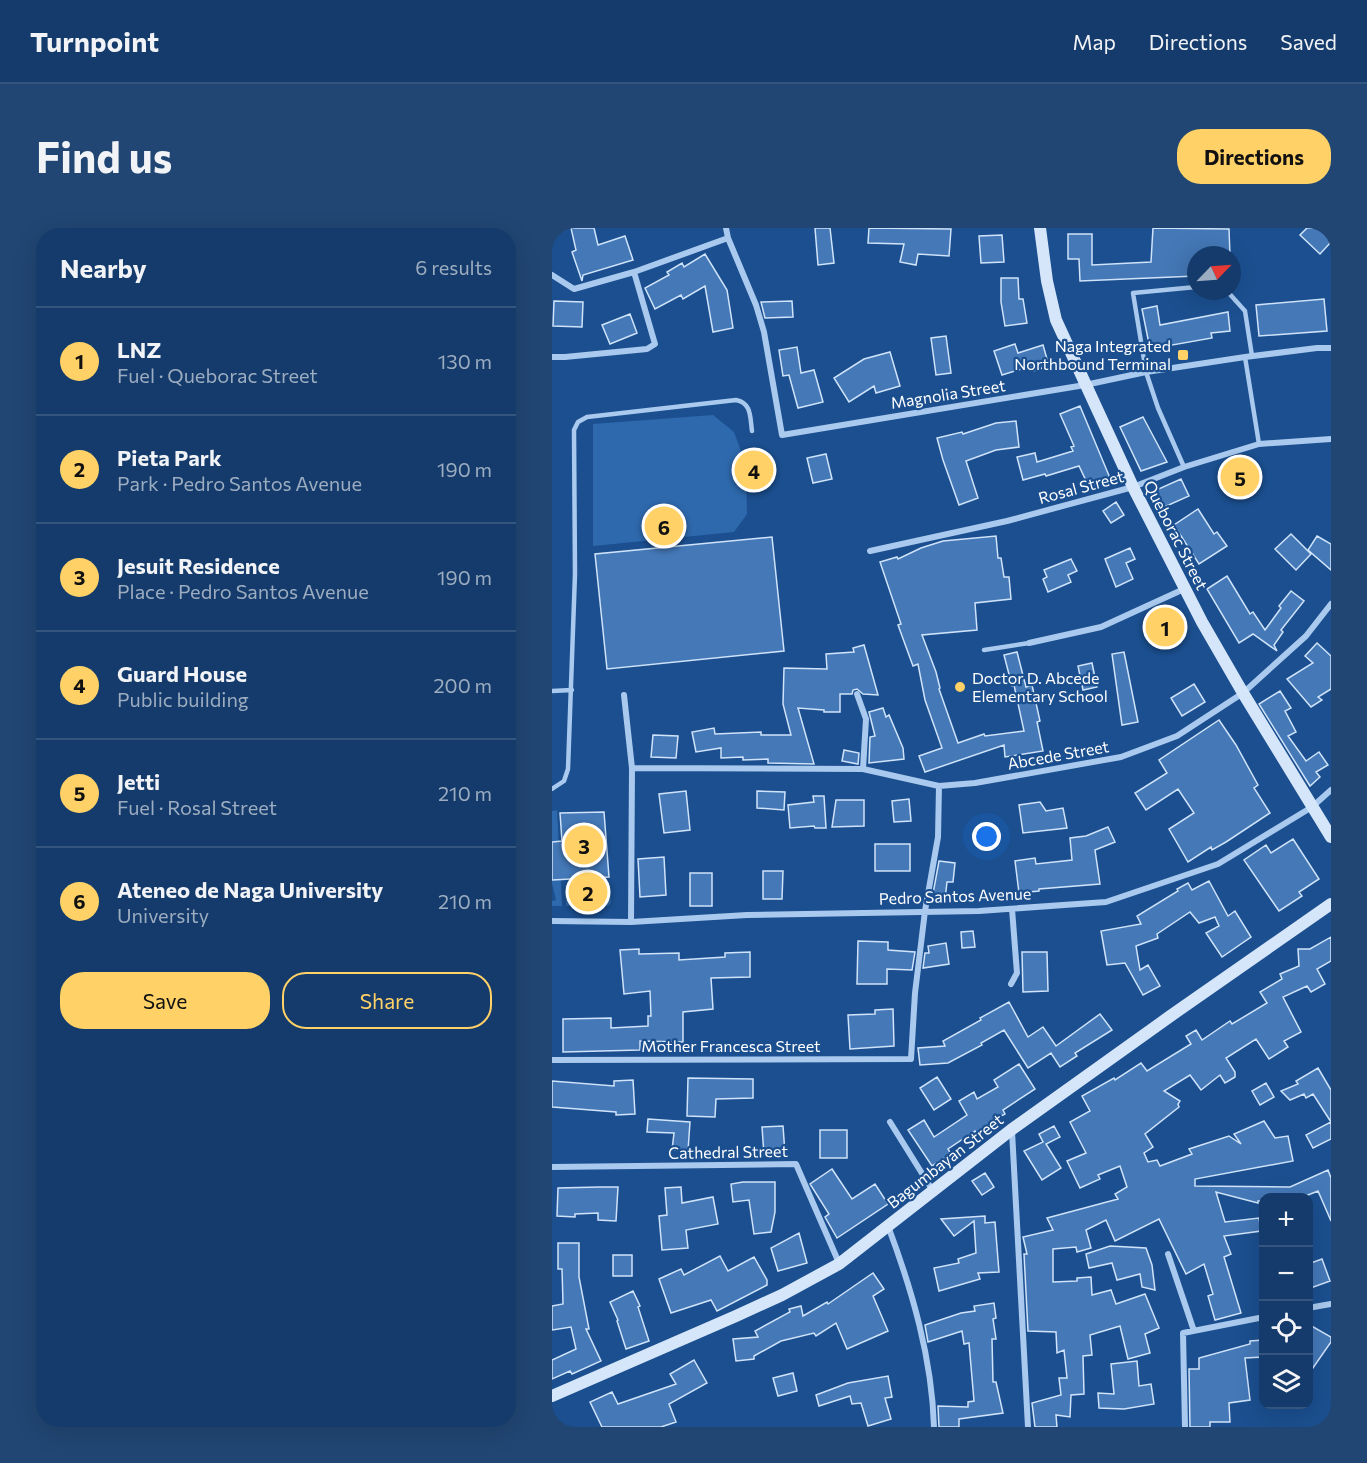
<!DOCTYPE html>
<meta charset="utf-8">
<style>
body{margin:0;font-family:Commissioner,sans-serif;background:#214673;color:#f1f3f6}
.controls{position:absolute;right:18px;bottom:18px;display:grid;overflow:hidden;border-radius:12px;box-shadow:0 6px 24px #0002}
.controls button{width:54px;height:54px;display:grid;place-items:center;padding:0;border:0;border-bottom:2px solid #33557e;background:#143b6b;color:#f1f3f6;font:30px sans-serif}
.compass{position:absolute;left:635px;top:18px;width:54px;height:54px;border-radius:50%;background:#143b6b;box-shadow:0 6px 24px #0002;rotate:65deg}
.you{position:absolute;left:435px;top:609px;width:21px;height:21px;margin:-15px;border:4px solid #fff;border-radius:50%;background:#1a73e8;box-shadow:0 0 0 9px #1a73e833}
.badge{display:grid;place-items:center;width:39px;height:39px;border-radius:50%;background:#ffd166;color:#111;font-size:20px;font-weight:700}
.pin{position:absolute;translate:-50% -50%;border:3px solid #fff;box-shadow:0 2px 6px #0006}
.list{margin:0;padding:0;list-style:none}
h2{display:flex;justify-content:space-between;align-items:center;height:78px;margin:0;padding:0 24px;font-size:26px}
h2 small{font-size:20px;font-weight:400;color:#9dadc1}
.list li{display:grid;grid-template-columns:39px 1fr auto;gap:18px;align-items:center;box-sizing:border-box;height:108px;padding:0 24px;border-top:2px solid #33557e}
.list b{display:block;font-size:22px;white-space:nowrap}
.list p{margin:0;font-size:20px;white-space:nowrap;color:#9dadc1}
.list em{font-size:20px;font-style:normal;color:#9dadc1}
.actions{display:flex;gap:12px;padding:18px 24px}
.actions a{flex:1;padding:14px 0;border:2px solid #ffd166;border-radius:24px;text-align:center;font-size:21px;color:#ffd166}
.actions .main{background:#ffd166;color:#111}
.icon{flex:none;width:33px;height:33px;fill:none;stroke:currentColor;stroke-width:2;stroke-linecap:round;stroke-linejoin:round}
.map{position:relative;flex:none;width:779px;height:1199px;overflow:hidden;border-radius:24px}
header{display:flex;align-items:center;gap:36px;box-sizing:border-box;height:84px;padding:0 30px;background:#143b6b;border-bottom:2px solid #33557e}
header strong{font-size:28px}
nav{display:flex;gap:33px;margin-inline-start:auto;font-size:21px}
.intro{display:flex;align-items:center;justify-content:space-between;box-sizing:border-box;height:144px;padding:0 36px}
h1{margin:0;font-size:42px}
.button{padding:15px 27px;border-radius:24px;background:#ffd166;color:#111;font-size:21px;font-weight:700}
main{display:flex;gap:36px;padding:0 36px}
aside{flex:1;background:#143b6b;border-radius:24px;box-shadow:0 6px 24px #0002}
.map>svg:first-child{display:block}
.green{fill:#2e69ad}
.building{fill:#4478b7;stroke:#cfe3fa;stroke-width:1.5}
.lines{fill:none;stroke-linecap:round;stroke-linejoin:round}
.lane{stroke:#a9c9ee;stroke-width:4.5}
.street{stroke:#a9c9ee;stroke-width:6}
.secondary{stroke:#d6e6fa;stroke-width:12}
.poi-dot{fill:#ffd166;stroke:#1b4f8f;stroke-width:2}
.labels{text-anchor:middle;stroke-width:4.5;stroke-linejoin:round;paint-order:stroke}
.poi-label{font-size:16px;fill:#fff;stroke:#1b4f8f;text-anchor:end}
.street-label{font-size:16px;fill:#fff;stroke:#1b4f8f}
</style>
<header>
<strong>Turnpoint</strong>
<nav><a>Map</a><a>Directions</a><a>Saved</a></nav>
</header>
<div class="intro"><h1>Find us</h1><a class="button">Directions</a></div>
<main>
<aside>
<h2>Nearby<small>6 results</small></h2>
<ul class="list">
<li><span class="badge">1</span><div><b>LNZ</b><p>Fuel · Queborac Street</p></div><em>130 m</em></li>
<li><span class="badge">2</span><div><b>Pieta Park</b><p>Park · Pedro Santos Avenue</p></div><em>190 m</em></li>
<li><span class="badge">3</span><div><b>Jesuit Residence</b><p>Place · Pedro Santos Avenue</p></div><em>190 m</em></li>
<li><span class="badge">4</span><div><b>Guard House</b><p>Public building</p></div><em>200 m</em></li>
<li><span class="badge">5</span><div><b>Jetti</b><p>Fuel · Rosal Street</p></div><em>210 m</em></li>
<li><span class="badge">6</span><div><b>Ateneo de Naga University</b><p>University</p></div><em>210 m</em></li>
</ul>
<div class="actions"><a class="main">Save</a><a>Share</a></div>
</aside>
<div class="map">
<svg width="779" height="1199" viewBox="0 0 779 1199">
<rect width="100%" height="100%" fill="#1b4f8f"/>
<!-- green -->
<path class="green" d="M161,187l21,17 12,33 1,49 -13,18 -141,14v-122z
M5,582l5,96h-10v-5l4,-1 -4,-17v-72z
M50,655l8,3 1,17 -3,3h-42l-1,-21z"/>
<!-- building -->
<path class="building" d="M19,0h23l4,17 27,-9 8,24 -50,15 -1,6 -10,-29 4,-2z
M263,0h15l4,35 -16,2z
M317,0l82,1 -2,27 -31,-2 -2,11 -16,-3 4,-18 -36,-1z
M601,0l76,1 1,26h-34v21l-116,5 -1,-22h-11v-25h24v31l59,-3z
M755,0h16l8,8v6l-11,12 -20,-19z
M450,7l2,27 -23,1 -2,-27z
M153,26l22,36 6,38 -20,4 -8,-46 -22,13 -2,-4 -26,14 -10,-21 24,-13 -2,-3 15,-9 2,4z
M449,50h17l1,21h4l4,24 -22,3 -4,-24z
M772,71l3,32 -68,5 -3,-31z
M2,73l29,1 -1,25 -29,-1z
M240,73l1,16 -28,1 -4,-16z
M605,78l3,19 68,-13 2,19 -19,2 1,5 -62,11 -8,-40z
M78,86l7,19 -27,11 -8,-19z
M394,108l5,37 -15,2 -5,-37z
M463,116l3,9 25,-8 6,21 -16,5 -2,-5 -29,9 -8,-24z
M245,119l4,26 13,-3 9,32 -25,6 -9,-33 -6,1 -4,-26z
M338,124l10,34 -24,7 -2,-7 -25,16 -15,-24 30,-19z
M528,178l30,72 -21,9 -10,-21 -33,10 -1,-2 -22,6 -6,-23 18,-4 2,9 36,-11 -2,-4 3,-1 -14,-32z
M591,189l24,45 -26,9 -21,-44z
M464,193l3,26 -23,3 -30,11 12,37 -19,7 -16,-45 -6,-22 25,-6 1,2 33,-11z
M274,226l6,25 -19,4 -6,-25z
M692,240l6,14 -13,5 -5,-14z
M629,251l8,17 -27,12 -8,-17z
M564,274l8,13 -13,8 -8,-12z
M646,281l16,25 3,-2 10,14 -28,18 -25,-39z
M739,306l20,20 -15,16 -21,-21z
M444,308l2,22h3l3,19h5l2,22 -36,4 2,27 -55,5 14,37 4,16 -1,1 19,54 26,-9 1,2 39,-5 -10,-46 -2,1 -8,-31 13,-3 9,35 6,-2 8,36 -3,1 6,29 -38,6 -1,-12 -79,27 -6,-16 23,-8 -17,-48 -7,-36 -5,2 -15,-41 3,-1 -21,-62 17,-5 1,2 23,-11 22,-7z
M765,308l14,8v26l-23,-20z
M220,309l12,114 -177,18 -12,-115z
M578,320l5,11 -9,4 7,16 -17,8 -11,-28z
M519,331l6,12 -9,4 3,7 -23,10 -5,-13 4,-2 -3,-7z
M675,348l23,38 3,-2 12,18 16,-22 -2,-2 12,-15 13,10 -23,29 2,2 -9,13 3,6 -24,-17 -14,9 -32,-54z
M619,389l6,11 -27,14 -5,-12z
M765,415l14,13v33l-13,8 4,3 -11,7 -24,-28 26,-16 -8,-7z
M312,417l14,50 -15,-1 -6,-5 -4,1 -1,4h-12v18h-16v-2l-26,-2 16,56 -46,-1v-4l-25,1v-3l-22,1v-10l-25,4 -4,-20 22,-4 1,6 46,-2v3h30l-8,-31 1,-36 43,1 -1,-15 28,-2 -1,-4z
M572,424l14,70 -16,3 -10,-71z
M540,435l5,24 -14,3 -5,-24z
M642,456l11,18 -23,14 -11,-18z
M728,463l11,17 -6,3 11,21 -8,4 18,25 13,-9 9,13 -12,7 4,5 -10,9 -51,-82z
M331,480l3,9 3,-2 14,33 1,11 -35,4 1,-26 5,-1 -6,-24z
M667,492l17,25 22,40 -4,3 16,25 -44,29 -14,8 -1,-3 -23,15 -19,-33 25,-16 -16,-24 -32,21 -11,-17 32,-20 -8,-13z
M101,507l25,1 -2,22 -25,-1z
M292,522l15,3 -1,11 -16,-3z
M134,563l4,39 -26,3 -5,-39z
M205,563l28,1 -1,18 -27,-2z
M261,568h11l2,32h-11l-1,-2 -24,2 -2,-23 26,-3z
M357,571l2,22 -17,1 -2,-21z
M284,572h28v26l-32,1z
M488,574l6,9 17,-3 4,20 -44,5 -4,-28z
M52,584l5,65 -57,3v-38l10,-1 -2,-28z
M556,599l7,15 -20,8 5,34 -61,5v2l-20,2 -4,-32 20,-3 1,6 36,-4 -2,-22 16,-2z
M741,611l26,40 -20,13 3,4 -23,15 -35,-51 22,-15 5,8z
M323,616h35v27h-35z
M112,629l2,38 -26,2 -2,-38z
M387,633l16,2 -2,19h-6l-2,18 -13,-1z
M211,643h20l-1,28h-19z
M138,645h22v33h-22z
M657,653l19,35 7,-5 16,26 -29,20 -16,-24 13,-7 -4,-9 -16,6 -9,-11 -33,22 1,4 -22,8 4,24 8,-5 12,21 -17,9 -18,-32 -18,2 -6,-34 40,-7 -4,-8 41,-25 -1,-2 11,-6 4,7z
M421,703l2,16 -13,1 -1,-16z
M779,709v24l-14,8 8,15 -14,8 -4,-6 -24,11 18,35 -17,9 4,6 -19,12 -13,-20 -30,19 9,14v5l-10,6 -5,-8 -19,15 -11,-15 -26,16 16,10 -2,3 1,3 -34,27 8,13 -9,6 4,9 9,-2 3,6 32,-12 -3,-5 40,-13 12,8 -7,-10 30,-13 11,17 13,-2 5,25 -98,18v7l95,1 38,-17 3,8v43l-13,-30 -15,6h-40v4h-5v2l-42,-11 9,30 34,-4 2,13 -37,5 7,18 -7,3 17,56 -26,7 -7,-24 5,-2 -9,-30 -18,10 -27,-55 -44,22 -9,-21 -20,10 5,18 -14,4 -1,-5 -23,2v33l24,-1v-3l14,-1 1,18 19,-5 5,14 29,-10 14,34 -14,6 5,19 -22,6 -8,-33 -30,9 2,20 -9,1 1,38 -13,1 -1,22 -14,-2 1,12h-22l-3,-24 29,-8 -2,-17h8l-3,-28 -7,3 -1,-21 -28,-1 -4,-77h3l-4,-17 30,-7 -6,-12 71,-19 -3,-5 12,-7 -7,-21 -22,9 2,4 -20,9 -13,-27 19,-8 -16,-31 20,-11 -8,-15 32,-18 1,2 26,-17 6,8 44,-27 -5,-8 10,-6 6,10 28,-19 2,3 35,-21 -7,-11 22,-13 -2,-5 19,-8 -1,-17h12z
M306,713l30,1v8l27,2 -3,18 -25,-1v15h-30z
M394,715l3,21 -26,4 2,-15h4l-1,-7z
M87,721v5l40,-1v7l46,-3v-4l25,-1v25l-39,1 2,31 -30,3v30l-43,-1v9l-77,2v-33l48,-1v10l37,-2v-10h3l-1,-25 -26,3 -4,-44z
M470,724h25l1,39 -25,1z
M457,774l19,35 15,-10 13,19 44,-32 12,16 -37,23 2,3 -17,11 -9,-14 -23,15 -24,-38 -23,13 1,2 -34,18 -28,2 -2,-17 27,-2 -2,-5 38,-21 -1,-2z
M341,781l1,37 -44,3 -2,-34 27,-1v-4z
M467,836l16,25 -32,21 2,4 -15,8 3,4 -15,10 -3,-5 -27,18 3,5 -19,12 -24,-36 16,-10 10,17 33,-22 -8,-14 15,-9 3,7 21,-12 -4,-7z
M766,840l13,22v49l-18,9 -7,-13 25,-13 -18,-28 -7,4 -2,-4 -14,6 -9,-9 17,-7 -2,-3z
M385,849l14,22 -17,11 -14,-22z
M136,850l65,1v19l-37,1 -1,18 -28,-1z
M81,852l2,34 -19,1v-3l-64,-5v-26l62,5v-5z
M714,855l8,14 -14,8 -8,-14z
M96,891l42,3 -2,29 -16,-1 2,-17 -27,-1z
M231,898l2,27 -21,2 -2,-28z
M502,898l6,11 -14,7 15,24 -19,12 -18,-29 19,-9 -4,-8z
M268,902h27v28h-27z
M280,941l20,30 23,-15 13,20 -51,34 -12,-21 4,-3 -19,-30z
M433,945l9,14 -12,8 -10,-14z
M191,954h32v30l-4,20 -17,2 -5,-34 -16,2 -2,-18z
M48,959h18l-2,34 -18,-1v-7l-23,1v3l-18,-1 1,-28z
M129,959l1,16 31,-6 5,27 -32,6 2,18 -26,2 -3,-34 8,-1 -2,-27z
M433,988v7l10,-1 4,50 -21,1 2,6 -41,12 -5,-23 25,-5 -1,-4 18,-6 -2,-32 -20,15 -13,-17z
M247,1005l8,30 -29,8 -7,-23z
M6,1015h21v34l10,52h-3l15,32 -29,13 -2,-3 -18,8v-19l24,-11 -5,-22 -19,3v-24l11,-2 -1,-35h-4z
M558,1018l36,2 6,17 3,25 -13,-3 -2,-13 -23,6 -5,-17 -23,5 -3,-14z
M61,1027h19v21h-19z
M168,1028l8,15 26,-14 13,23v5l-50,26 -6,-11 -40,13 -12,-34 22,-10 3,6z
M770,1031l8,22 -22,8v-25z
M321,1045l11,16 -11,7 15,35 -41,18 -11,-26 -20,13 -2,-3 -33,8 -27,15v3l-18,2 -3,-22 25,-2 -3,-6 35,-19 -1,-3 12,-3 2,10 24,-14 1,2z
M81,1063l7,15 -2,1 11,34 -23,8 -9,-28 1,-1 -8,-18z
M442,1075l2,15 -3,1 3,20h-4l1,43h3l7,31 -44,6v8h-20l-1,-21 30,1v-5l6,-1 -5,-58 -5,1 -2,-13 -34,11 -3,-17 36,-12 14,-2 -1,-5z
M756,1096l23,13v5l-23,33z
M711,1112v17l-18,1 5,42 -21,3 1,19h-20v5h-20l-1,-58h10v-11l51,-14v-3z
M142,1132l13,23 -38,21 7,18 -15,5h-59l-12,-25 22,-10 6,12 58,-20 -6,-10z
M585,1133l2,25 12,-2 3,20 -30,5 -25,-1 -1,-15 16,1 -3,-30z
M241,1145l4,18 -19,5 -5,-18z
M336,1148l4,21 -7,1 6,21 -23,7 -7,-23 -9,1 -2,-8 -31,10 -3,-11 32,-12z"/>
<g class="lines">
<!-- lane -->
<path class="lane" d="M675,63l18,20 7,45
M693,129l14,87
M632,239l-26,-59 -12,-36 -13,-79 63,-6
M432,422l45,-7
M0,463l20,-1
M0,561l12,-8 4,-12 7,-195 -1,-144 4,-8 9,-5 149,-17c16,3 14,18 16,31"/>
<!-- street -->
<path class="street" d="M174,0l2,10 28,67 8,27 18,103 303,-50 61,-13 99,-15 72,-9h14
M0,47l22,14 60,-17 94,-34
M0,129h13l82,-8 8,-5 -21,-72
M318,323l137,-30 126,-34 51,-20 75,-23 72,-5
M477,415l72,-16 83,-38
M305,466l9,25 -3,50
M72,467l8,73 -1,154
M80,540l231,1 76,17 36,-3 146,-26 56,-21 66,-43 63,-57 25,-32
M0,693l79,1 116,-7 232,-4 127,-9 112,-38 94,-57 19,-17
M459,756l6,-11 -5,-64
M0,832l359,-1 4,-66 10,-82 13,-74 1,-51
M338,894l43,69
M460,903l16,296
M0,939l244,-3 43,99
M336,998c24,64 44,132 46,201
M616,1026l26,77
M756,1080l23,-4
M633,1199l-2,-94 81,-16"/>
<!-- secondary -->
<path class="secondary" d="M488,0l7,53 9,39 77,167 69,135 41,71 88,144
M0,1168l184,-80 46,-21 57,-31 172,-134 158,-113 162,-113"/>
</g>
<!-- markers -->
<g class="poi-dot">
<rect x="625" y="121" width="12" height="12" rx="3"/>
<circle cx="408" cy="459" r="6"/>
</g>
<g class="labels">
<!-- poi labels -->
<g class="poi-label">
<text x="619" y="124">Naga Integrated<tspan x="619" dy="18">Northbound Terminal</tspan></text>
<text x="420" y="456" text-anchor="start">Doctor D. Abcede<tspan x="420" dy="18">Elementary School</tspan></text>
</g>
<!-- street labels -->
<g class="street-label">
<text transform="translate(396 166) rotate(-9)" y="6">Magnolia Street</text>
<text transform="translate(529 259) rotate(-15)" y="6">Rosal Street</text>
<text transform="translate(624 307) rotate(63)" y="6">Queborac Street</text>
<text transform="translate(506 527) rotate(-10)" y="6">Abcede Street</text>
<text transform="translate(403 668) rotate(-2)" y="6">Pedro Santos Avenue</text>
<text x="179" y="824">Mother Francesca Street</text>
<text transform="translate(176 924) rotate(-1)" y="6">Cathedral Street</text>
<text transform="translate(393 933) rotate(-38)" y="6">Bagumbayan Street</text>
</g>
</g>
</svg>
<div class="controls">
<button>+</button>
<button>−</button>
<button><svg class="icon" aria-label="locate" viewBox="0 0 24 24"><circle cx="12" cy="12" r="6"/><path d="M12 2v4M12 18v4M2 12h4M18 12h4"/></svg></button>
<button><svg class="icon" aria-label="layers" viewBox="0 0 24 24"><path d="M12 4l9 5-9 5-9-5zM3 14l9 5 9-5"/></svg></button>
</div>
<svg class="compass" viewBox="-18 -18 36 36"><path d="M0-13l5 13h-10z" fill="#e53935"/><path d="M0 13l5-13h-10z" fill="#9dadc1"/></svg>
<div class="you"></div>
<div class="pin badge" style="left:613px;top:399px">1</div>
<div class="pin badge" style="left:36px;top:664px">2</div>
<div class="pin badge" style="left:32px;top:617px">3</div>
<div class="pin badge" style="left:202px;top:242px">4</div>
<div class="pin badge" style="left:688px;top:249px">5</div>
<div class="pin badge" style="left:112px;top:298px">6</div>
</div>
</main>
